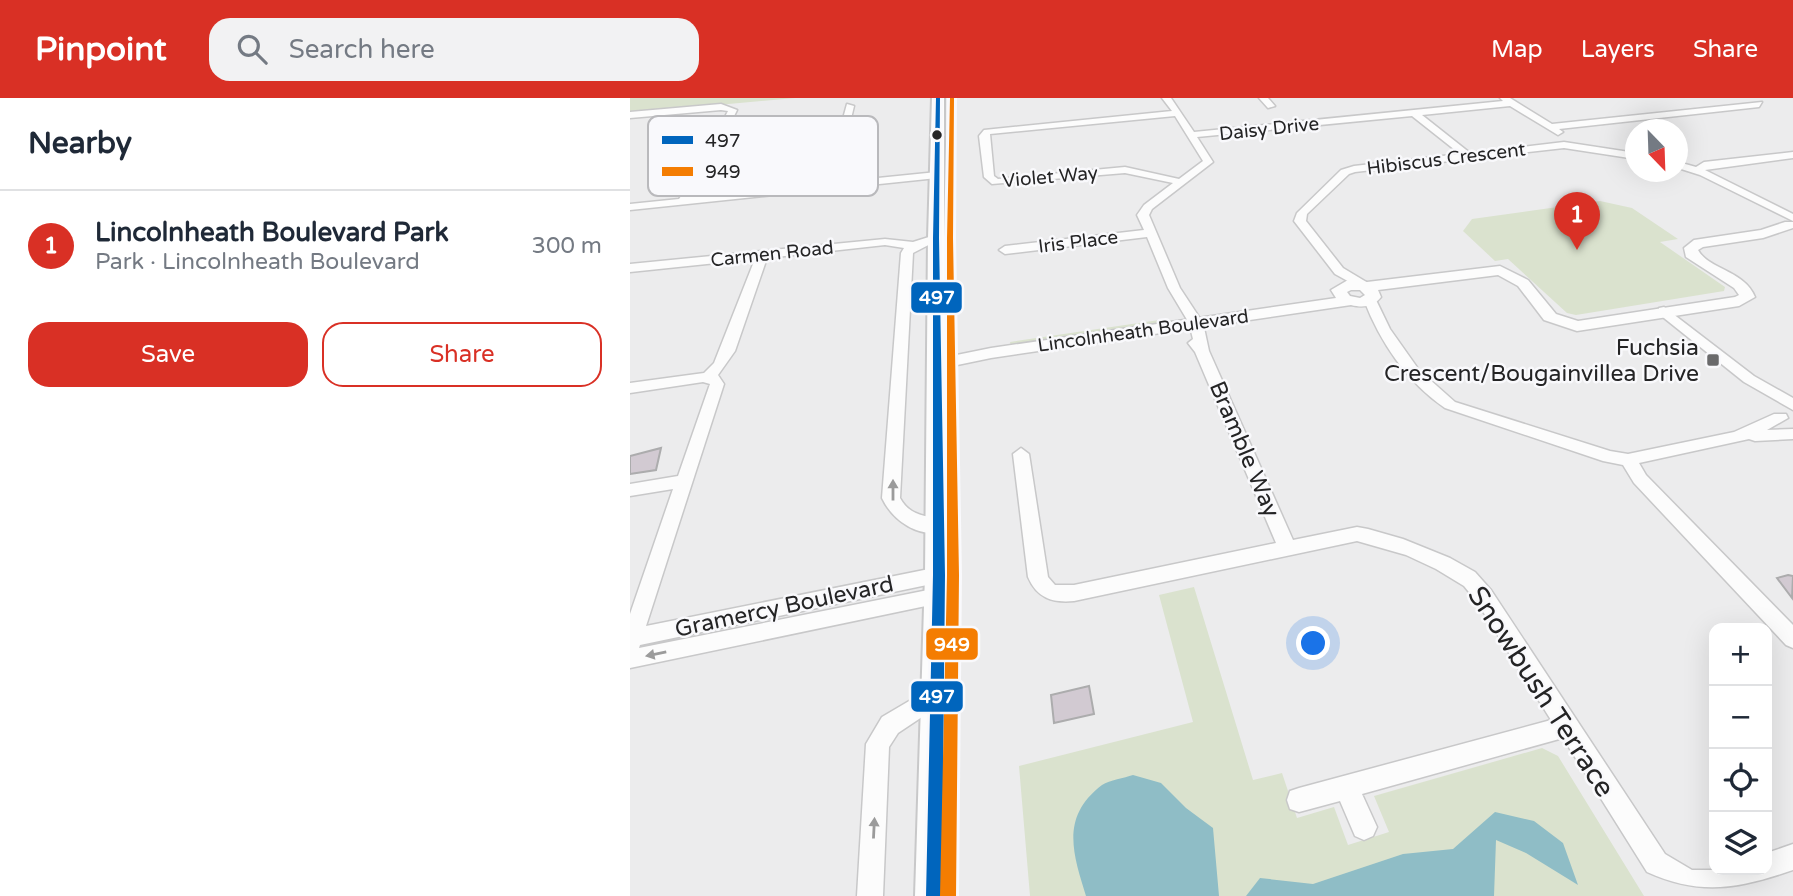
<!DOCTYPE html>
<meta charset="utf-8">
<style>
body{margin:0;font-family:"Varela Round",sans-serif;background:#f2f2f3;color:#1f2937}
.controls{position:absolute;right:21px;bottom:21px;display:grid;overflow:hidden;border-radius:14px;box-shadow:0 7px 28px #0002}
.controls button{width:63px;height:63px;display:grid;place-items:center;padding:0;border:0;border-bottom:2px solid #e0e1e3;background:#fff;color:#1f2937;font:35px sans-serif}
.compass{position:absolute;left:995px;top:21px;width:63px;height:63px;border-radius:50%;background:#fff;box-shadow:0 7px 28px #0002;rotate:157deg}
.you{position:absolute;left:684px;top:546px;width:24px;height:24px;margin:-18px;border:5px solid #fff;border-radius:50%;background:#1a73e8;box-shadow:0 0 0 10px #1a73e833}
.badge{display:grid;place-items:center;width:46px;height:46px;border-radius:50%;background:#d93025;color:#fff;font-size:23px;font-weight:700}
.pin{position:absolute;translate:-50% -58px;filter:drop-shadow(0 2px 4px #0008)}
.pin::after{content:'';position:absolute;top:37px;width:24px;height:21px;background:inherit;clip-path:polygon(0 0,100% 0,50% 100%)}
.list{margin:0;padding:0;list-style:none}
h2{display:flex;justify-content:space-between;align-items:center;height:91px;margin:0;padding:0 28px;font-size:30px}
h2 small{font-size:23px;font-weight:400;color:#747a83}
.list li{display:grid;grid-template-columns:46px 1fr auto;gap:21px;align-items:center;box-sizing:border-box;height:112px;padding:0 28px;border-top:2px solid #e0e1e3}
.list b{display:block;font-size:26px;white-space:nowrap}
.list p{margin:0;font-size:23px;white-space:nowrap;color:#747a83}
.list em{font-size:23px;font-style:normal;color:#747a83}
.actions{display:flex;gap:14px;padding:21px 28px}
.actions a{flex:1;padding:16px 0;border:2px solid #d93025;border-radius:21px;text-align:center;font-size:24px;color:#d93025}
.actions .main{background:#d93025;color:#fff}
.icon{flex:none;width:38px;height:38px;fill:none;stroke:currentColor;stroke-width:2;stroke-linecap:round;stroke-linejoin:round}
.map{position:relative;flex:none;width:1163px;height:798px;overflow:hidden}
header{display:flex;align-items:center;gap:42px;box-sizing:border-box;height:98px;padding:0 35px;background:#d93025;color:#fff}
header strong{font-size:33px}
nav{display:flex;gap:38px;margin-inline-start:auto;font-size:24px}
.search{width:490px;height:63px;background:#f2f2f3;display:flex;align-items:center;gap:18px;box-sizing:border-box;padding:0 24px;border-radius:21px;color:#747a83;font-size:26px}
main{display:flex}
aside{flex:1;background:#fff}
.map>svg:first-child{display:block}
.green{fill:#dae2ce}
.water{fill:#8fbdc6}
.building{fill:#d2cad2;stroke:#acacad;stroke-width:2}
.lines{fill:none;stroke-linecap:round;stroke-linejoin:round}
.minor-casing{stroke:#c8c8c9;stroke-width:3}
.tertiary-casing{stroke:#c8c8c9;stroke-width:3}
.secondary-casing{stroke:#c8c8c9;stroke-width:4}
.minor{fill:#fcfcfc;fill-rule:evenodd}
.tertiary{fill:#fcfcfc;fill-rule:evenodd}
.secondary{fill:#fcfcfc;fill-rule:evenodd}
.bus-1-casing{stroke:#f9f9fc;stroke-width:6}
.bus-2-casing{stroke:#f9f9fc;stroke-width:6}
.bus-1{fill:#0065bd;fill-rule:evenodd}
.bus-2{fill:#f47d02;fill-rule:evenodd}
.oneway{fill:#9b9b9b}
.bus-dot{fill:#242425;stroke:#f9f9fc;stroke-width:2.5}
.poi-dot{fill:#6a6a6b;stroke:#f9f9fc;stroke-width:2.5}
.labels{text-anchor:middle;stroke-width:5;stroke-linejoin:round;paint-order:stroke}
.far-street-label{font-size:19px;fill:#242425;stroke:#f9f9fc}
.poi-label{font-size:23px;fill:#242425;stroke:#f9f9fc;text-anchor:end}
.street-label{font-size:23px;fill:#242425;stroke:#f9f9fc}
.near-street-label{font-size:28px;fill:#242425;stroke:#f9f9fc}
.key{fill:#f9f9fc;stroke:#b9b9bc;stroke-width:2}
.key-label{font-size:19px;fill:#242425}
.line-badge{stroke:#f9f9fc;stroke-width:2.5}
.badge-label{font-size:19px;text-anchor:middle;font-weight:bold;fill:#fff}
</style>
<header>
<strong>Pinpoint</strong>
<div class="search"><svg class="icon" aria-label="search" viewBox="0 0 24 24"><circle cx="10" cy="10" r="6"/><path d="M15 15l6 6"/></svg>Search here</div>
<nav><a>Map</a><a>Layers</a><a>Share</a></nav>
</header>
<main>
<aside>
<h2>Nearby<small></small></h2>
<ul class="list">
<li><span class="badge">1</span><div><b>Lincolnheath Boulevard Park</b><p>Park · Lincolnheath Boulevard</p></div><em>300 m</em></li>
</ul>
<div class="actions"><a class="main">Save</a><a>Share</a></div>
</aside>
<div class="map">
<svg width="1163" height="798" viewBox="0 0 1163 798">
<rect width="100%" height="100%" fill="#ececed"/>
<!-- green -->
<path class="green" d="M0,0h165l-165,15z
M970,103l32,7 46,31 -18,3 65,45 -1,4 -148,24 -9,-2 -59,-54 -13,2 -32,-30 9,-12z
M536,221l8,2 -163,27 -1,-6z
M564,489l59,193 29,-7 15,45 37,-11 14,38 41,-13 -15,-36 168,-48 16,8 86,140h-614l-11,-130 174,-44 -34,-127z"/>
<!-- water -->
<path class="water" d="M503,677l28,8 25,25 27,20 6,68h-133c-13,-42 -26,-79 16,-111 8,-5 22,-7 31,-10z
M865,714l39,9 29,22 15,42 -52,-32 -30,-13 -2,56h-248l14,-18 53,6 90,-30 50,-5z"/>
<!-- building -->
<path class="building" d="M31,350l-5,22 -26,4v-18z
M1158,477l5,1 -1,22 -15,-20z
M459,588l5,28 -40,9 -3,-28z"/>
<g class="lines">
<defs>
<path id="minor" d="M532,0h9l23,34 309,-31 -3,-3h10l42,26 210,-22 -3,5 -200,22 4,3 -5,3 -48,-29 -88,9 48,38 94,-11 72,11v6l-72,-11 -209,24 -6,2 -42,40 -1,7 37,47 25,15 2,3 -6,4 -29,-16 -41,-53 3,-8 44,-43 13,-4 106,-12 -48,-38 -215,21 16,25 -61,47 -3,6 31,73 23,35 6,28 84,189 64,-13 11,2 35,10 47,19 25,14 16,18 174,264 27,16h75v-17l26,-9v26c-55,19 -93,26 -146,2l-84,-134 -201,56 15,33 -4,9 -9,4 -9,-4 -15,-35 -41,11 -9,-3 -3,-9 3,-9 9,-3 252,-68 -74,-118 -13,-16 -28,-17 -30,-14 -49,-14 -283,60c-22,2 -37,-3 -46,-24l-15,-123 8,-6 8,6 19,123 7,8h19l202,-42 -81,-191 -7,-9 5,-4 -4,-16 -21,-35 -21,-51 -142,17 -6,-4 6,-4 139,-16 -7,-15 7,-10 29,-22 -48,-10 -133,11 -8,-7 -5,-41 5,-6 188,-19zM545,18l28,45 -24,18 -54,-12 -127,12 -4,-3 -4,-42z
M629,0h9l7,8 -7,2z
M91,6l16,6 -16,33 113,-13 7,-4 6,-22 7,2 -5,21 -10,7 -121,15 -16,33 -11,15 246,-25 5,3 -5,3 -307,32v-6l49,-5 13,-18 36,-70 -7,-1 -91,8v-6z
M1163,54v6l-88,12 88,44v7l-93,-46 -22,-7v-6l18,5 8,-5z
M302,138l10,2 -29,15 -13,245c10,19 27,17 45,23l3,5 -3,5c-26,8 -52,-10 -63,-33l19,-245 3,-5 -19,-3 -118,13 -32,93 -17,24 6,9 -78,242 293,-59 7,2 3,6 -3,6 -306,64 -1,3 299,-60 7,2 3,6 -3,6 -315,66v-54l43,-125 -43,7v-12l48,-8 32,-92 -7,-2 -73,11v-10l74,-10 10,-10 41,-104 -125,13v-8l255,-25 28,3z
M740,198l6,4 14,29 29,41 36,32 155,49 18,3 106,-22 40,-18h12l2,4 -21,12 26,-1v10l-38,2 -6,-2 -110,24 7,12 147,150v23l-7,-3 -152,-162 -11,-18 -20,-4 -158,-53c-38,-26 -65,-66 -81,-108z
M1034,209l90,69 39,22v12l-49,-28 -85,-68v-6z
M308,586l8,3 3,7 -3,7 -48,32 -9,14 -6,149h-26l9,-152 16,-27z"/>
<path id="tertiary" d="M1155,124h8v6l-30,10 -60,9 -5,3c11,20 46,20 57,47l-16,9 -162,25 -33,-11 -26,-34 -20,-11 -120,15 3,7c-8,10 -18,11 -30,8l-360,53 -53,11 -9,-5 3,-4 59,-12 345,-50 -5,-8 17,-10 19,2 133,-16 28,14 28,34 22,7 157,-24 4,-2 -5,-7 -48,-31 -2,-9 10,-8 67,-10zM721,192h9l5,5 -5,3 -10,-2 -3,-4z"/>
<path id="secondary" d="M302,0h12v140l9,337v321h-38l10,-321 3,-337z"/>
</defs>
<!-- minor casing -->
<use href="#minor" class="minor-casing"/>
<!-- tertiary casing -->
<use href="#tertiary" class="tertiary-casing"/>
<!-- secondary casing -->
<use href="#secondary" class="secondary-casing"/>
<!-- minor -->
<use href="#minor" class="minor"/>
<!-- tertiary -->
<use href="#tertiary" class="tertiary"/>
<!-- secondary -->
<use href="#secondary" class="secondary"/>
<defs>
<path id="bus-1" d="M306,0h4l-1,140 6,337 -3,321h-16l7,-321v-337z"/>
<path id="bus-2" d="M320,0h4l-1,140 6,337 -3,321h-16l7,-321v-337z"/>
</defs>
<!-- bus-1 casing -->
<use href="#bus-1" class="bus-1-casing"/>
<!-- bus-2 casing -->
<use href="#bus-2" class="bus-2-casing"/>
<!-- bus-1 -->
<use href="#bus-1" class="bus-1"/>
<!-- bus-2 -->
<use href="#bus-2" class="bus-2"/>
</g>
<!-- one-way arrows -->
<defs><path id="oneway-solid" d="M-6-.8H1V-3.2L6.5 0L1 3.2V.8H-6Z" transform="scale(1.75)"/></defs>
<g class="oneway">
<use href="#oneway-solid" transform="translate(263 392) rotate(-90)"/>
<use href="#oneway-solid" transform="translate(26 556) rotate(168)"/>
<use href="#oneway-solid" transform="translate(244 730) rotate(-87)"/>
</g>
<!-- markers -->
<circle class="bus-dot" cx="307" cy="37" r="6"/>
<rect class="poi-dot" x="1076" y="255" width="14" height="14" rx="3.5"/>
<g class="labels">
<!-- far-street labels -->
<g class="far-street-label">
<text transform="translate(639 30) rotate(-6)" y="7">Daisy Drive</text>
<text transform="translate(816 60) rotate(-7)" y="7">Hibiscus Crescent</text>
<text transform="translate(420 78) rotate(-5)" y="7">Violet Way</text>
<text transform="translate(448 143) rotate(-7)" y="7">Iris Place</text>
<text transform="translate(142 155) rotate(-6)" y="7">Carmen Road</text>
<text transform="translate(513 232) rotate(-8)" y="7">Lincolnheath Boulevard</text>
</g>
<!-- poi labels -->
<g class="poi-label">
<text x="1069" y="257">Fuchsia<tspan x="1069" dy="26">Crescent/Bougainvillea Drive</tspan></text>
</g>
<!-- street labels -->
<g class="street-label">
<text transform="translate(615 351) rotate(67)" y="8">Bramble Way</text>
<text transform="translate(154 508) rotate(-12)" y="8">Gramercy Boulevard</text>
</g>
<!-- near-street labels -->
<g class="near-street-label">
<text transform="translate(912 593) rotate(57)" y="10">Snowbush Terrace</text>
</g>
</g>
<!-- legend -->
<rect x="18" y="18" width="230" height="80" rx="10" class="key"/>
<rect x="32" y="38" width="31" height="8" fill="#0065bd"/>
<rect x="32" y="69" width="31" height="9" fill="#f47d02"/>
<g class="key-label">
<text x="75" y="49">497</text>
<text x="75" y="80">949</text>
</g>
<g class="line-badge">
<rect x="280" y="183" width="53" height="33" rx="7" fill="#0065bd"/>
<rect x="295" y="529" width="54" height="34" rx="7" fill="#f47d02"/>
<rect x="280" y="582" width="54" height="33" rx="7" fill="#0065bd"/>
</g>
<g class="badge-label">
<text x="307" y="206">497</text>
<text x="322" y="553">949</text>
<text x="307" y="605">497</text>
</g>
</svg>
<div class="controls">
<button>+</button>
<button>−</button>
<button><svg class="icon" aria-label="locate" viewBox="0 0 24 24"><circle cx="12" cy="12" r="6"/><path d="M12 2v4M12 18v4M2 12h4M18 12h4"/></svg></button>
<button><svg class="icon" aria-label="layers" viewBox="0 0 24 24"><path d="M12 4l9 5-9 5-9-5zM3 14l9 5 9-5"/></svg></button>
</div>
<svg class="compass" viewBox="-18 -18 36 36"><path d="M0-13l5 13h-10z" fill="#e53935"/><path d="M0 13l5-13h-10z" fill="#747a83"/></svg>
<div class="you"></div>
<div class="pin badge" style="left:947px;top:152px">1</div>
</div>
</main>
